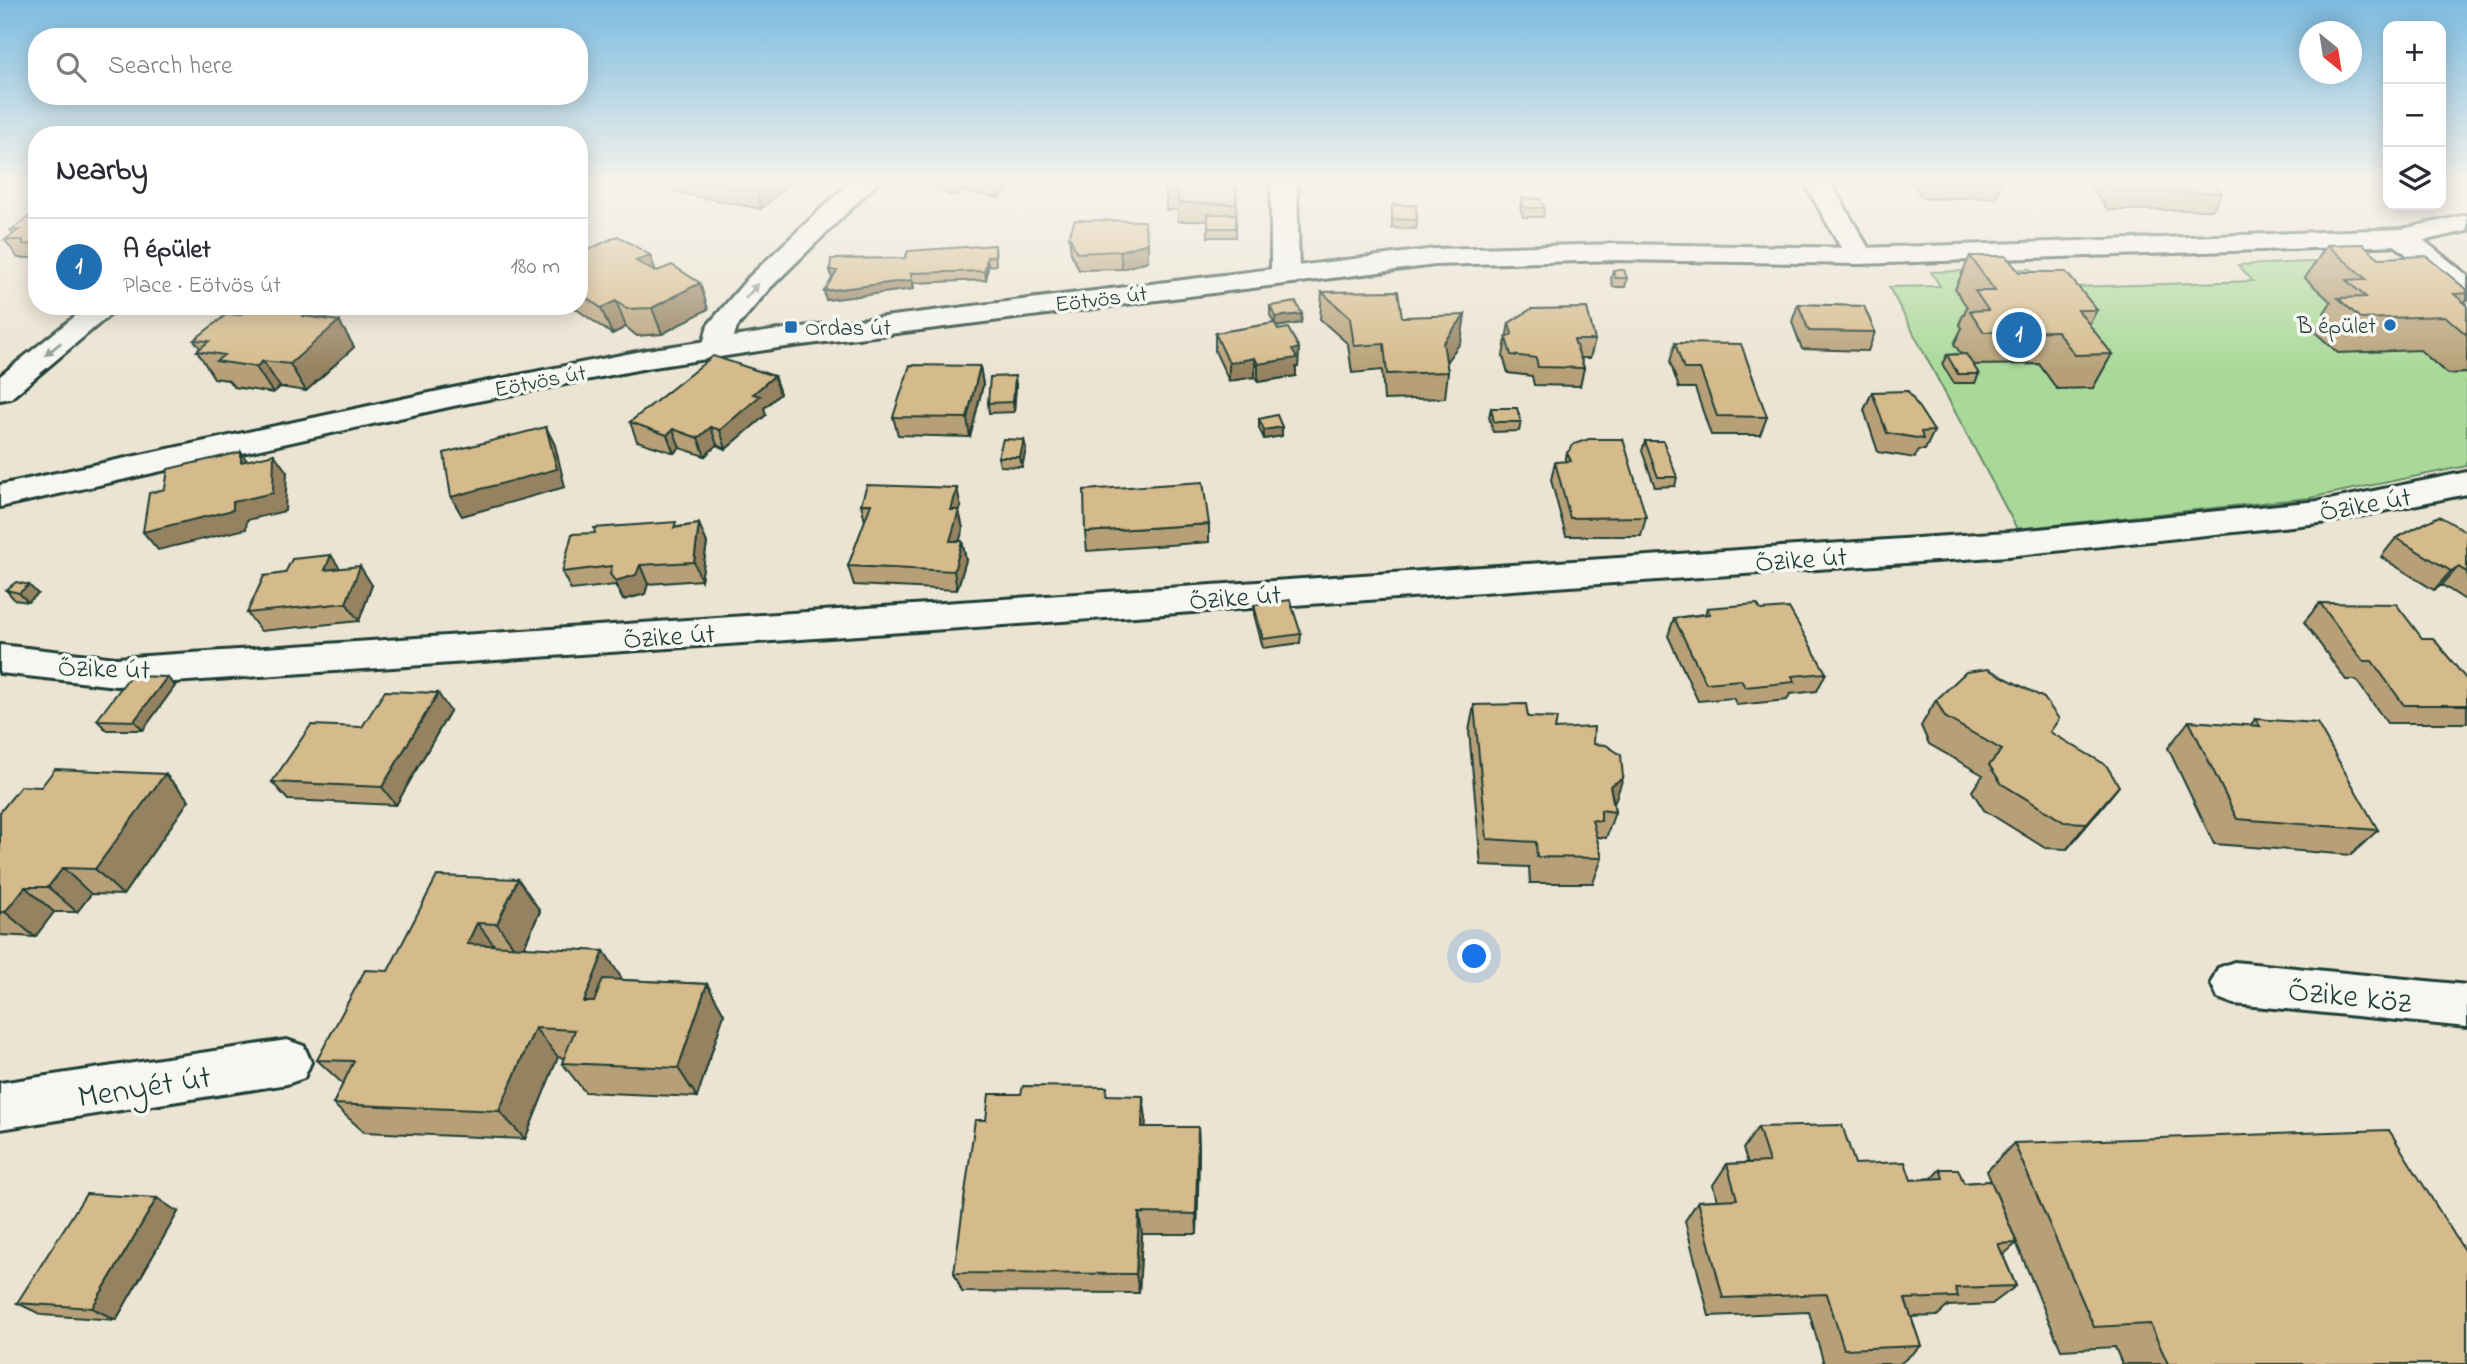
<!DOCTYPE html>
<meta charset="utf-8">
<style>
body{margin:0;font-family:"Indie Flower",sans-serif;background:#f2f2f3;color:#2b2b33}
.controls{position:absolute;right:21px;top:21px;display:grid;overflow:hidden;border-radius:14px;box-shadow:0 4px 18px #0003}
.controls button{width:63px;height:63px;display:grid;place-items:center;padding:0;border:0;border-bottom:2px solid #e1e1e2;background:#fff;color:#2b2b33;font:35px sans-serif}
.compass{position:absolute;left:2299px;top:21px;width:63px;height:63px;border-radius:50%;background:#fff;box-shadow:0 4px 18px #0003;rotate:150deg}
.you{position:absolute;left:1475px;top:957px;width:24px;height:24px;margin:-18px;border:5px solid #fff;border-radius:50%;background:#1a73e8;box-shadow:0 0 0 10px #1a73e833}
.badge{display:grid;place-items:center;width:46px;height:46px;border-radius:50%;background:#1f6fb2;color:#fff;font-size:23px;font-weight:700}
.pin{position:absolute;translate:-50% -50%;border:4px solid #fff;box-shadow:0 2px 7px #0006}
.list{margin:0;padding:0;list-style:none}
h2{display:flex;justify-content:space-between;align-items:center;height:91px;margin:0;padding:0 28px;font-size:30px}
h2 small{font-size:23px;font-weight:400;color:#7c7c81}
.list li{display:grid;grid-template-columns:46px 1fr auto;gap:21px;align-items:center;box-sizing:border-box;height:98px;padding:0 28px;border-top:2px solid #e1e1e2}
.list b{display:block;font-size:26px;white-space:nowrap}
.list p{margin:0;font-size:23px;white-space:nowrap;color:#7c7c81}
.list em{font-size:23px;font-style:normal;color:#7c7c81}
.icon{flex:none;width:38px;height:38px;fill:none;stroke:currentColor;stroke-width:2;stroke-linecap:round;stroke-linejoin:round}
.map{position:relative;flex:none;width:2467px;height:1364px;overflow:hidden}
.search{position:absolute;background:#fff;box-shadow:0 4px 18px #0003;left:28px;top:28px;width:560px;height:77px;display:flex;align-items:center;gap:18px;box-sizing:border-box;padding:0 24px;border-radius:28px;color:#7c7c81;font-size:26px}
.panel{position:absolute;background:#fff;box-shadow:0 4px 18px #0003;left:28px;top:126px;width:560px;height:189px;border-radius:28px}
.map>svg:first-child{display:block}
.green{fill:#a9d999;stroke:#648b66;stroke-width:2}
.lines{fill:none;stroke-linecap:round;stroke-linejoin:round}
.street-casing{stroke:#1f3d34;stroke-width:6}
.secondary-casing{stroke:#1f3d34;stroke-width:6}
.street{fill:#f6f6f2;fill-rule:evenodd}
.secondary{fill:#f6f6f2;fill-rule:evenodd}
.wall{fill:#b7a078;stroke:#1f3d34;stroke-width:2}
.shaded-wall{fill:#958261;stroke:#1f3d34;stroke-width:2}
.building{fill:#d5ba8b;stroke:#1f3d34;stroke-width:2}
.oneway{fill:#8a9a93}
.poi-dot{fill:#1f6fb2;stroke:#f6f6f2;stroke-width:2.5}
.labels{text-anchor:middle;stroke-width:7;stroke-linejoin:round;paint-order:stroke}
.far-street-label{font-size:23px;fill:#1f3d34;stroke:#f6f6f2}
.far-poi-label{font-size:23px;fill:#1f3d34;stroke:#f6f6f2;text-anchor:end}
.street-label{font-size:28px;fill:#1f3d34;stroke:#f6f6f2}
.near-street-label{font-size:33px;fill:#1f3d34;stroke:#f6f6f2}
</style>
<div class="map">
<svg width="2467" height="1364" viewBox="0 0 2467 1364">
<rect width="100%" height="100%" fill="#ece4d3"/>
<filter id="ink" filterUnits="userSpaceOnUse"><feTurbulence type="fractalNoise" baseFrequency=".0143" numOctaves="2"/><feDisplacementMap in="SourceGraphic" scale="14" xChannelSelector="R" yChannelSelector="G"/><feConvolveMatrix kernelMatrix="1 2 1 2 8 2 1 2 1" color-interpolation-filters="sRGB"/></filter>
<g filter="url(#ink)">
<!-- green -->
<path class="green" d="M2336,261l116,30 15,11v164l-158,32 -292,31 -128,-242 51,-1 -9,-14 99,-3 16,19 207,-7 -15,-16z"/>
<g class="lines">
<defs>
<path id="street" d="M852,180h28l-111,109 -32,38 -9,27 -11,3 -11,-3 -4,-6 6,-23 41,-48z
M1271,180h26l2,94 -4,6 -10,2 -10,-2 -4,-6z
M1803,180h26l44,76 -4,6h-20z
M2402,229l10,2 55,44v23l-10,-3 -65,-52 -4,-6 4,-6z
M88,306h32l-109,92 -11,2v-24z
M2467,472v22l-138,28 -321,34 -1892,130 -116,-13v-28l116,13 1892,-126 321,-32z
M2234,962l233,23v42l-233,-23 -16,-6 -7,-15 7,-15z
M287,1040l17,6 7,16 -7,16 -17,6 -287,45v-46z"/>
<path id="secondary" d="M2467,215v16l-65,14 -543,19 -242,-4 -182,5 -657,83 -131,20 -194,38 -453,101v-22l453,-97 194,-38 131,-20 657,-81 182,-5 242,4 163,-5 380,-14z"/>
</defs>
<!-- street casing -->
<use href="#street" class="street-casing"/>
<!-- secondary casing -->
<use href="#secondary" class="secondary-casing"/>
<!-- street -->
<use href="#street" class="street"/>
<!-- secondary -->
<use href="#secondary" class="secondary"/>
</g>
<!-- wall -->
<path class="wall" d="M671,180h123l-33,29 -87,-17z
M925,180h93l-19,18 -34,-6 -16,3 -11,-7 -12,-3z
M1237,180l-1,57h-28v-16h-30v-11h-12v-18z
M1909,180h94l-7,17 -72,2z
M2084,180h126l12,13 -10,17h-104z
M1522,198l22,10 -1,9h-20l-3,-10z
M1392,205l25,15 -1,9 -24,-1z
M37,211v51l-4,-4h-15l-13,-18 8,-6 -2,-4z
M1069,236l79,7v18l-26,8 -43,1 -8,-17z
M995,245l1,20 -8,1 -2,14 -73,3 1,6 -88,11 6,-21 -2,-9z
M2327,245l52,13 88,32v9l-3,3 3,3v68l-20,1 -27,-24 -82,3 -23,-21 11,-16 -2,-3 7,-11 -26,-24z
M579,254l71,1 6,17 52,37 -46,25 -25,2 -11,-9 -14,7 -40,-28h7z
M1970,256l49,16 78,38 -8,15 23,29 -19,34 -36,1 -18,-25 -66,1 6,9 -4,9h-21l-12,-19 5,-9 14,-1 -7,-10 8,-16 -3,-4 8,-17 -12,-18z
M1613,270l14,8 -2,9h-12l-2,-8z
M1322,292l80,25 59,25 -15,19 2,11 -3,26 -61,2 -2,-30 -30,3 -4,-29 -28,-25z
M1798,304l77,28 -7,19 -66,-2 -10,-27z
M1270,306l32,8 -1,9 -25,4 2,3 21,18 -1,19h-2v9l-38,6 -3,-5 -26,4 -14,-30v-18l59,-10 -4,-8z
M240,315l99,6 15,26 -48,44 -26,-4 -7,6 -39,-6 -6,-7 -14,-2 -17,-27 3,-3 -6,-8z
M1509,323l86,17 -5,18h-9l3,10 -4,18 -46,-1 -2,-9 -24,-3 -5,-17z
M1675,343l92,74 -7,18h-49l-16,-47h-16l-9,-26z
M980,366l3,19 -13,52 -72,-2 -5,-18z
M774,376l6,18 -16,14 2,7 -40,34 -9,-4 -12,11 -25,-8 -6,5 -37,-12 -7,-19z
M1016,385l-2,27 -25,1 -1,-10z
M1872,392l62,39 -9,19h-7l-3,8 -37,-6 -14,-42z
M1491,408l30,14 -2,9 -26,1 -4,-15z
M1259,419l23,8v9l-18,3 -5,-11z
M1024,440l2,9 -4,18 -22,-1 -2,-9z
M1645,441l32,36 -2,9 -20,1 -13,-36z
M1567,453l79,64 -5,19h-75l-15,-56 4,-18h10z
M861,504l100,3 -2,4 4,18 -4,12h3l4,19 -9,30 -103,-5 -6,-19 17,-45z
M699,524l8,19 -6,37 -53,4 -3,10 -22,6 -8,-15 -44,5 -9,-18 116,-45z
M1209,524v18l-122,9 -2,-19z
M2467,532v69l-25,-16 -8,5 -53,-33 15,-19z
M340,568l32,17 -13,36 -98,10 -14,-18z
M6,590l32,4 -10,8 -13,-2z
M2320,603l102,35 45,42v43h-80l-31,-43h-10l-42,-58z
M1254,605l47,29 -1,9 -37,5 -9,-34z
M1707,608l54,2 65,63 -9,18 -27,3 -3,6 -50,5 -4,-7 -35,3 -30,-65 6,-18 31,-4z
M175,686l-32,44h-37l-9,-10z
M1936,700l114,32 48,80 -31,37 -22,-1 -61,-38 -12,-19 11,-16 -54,-31 -8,-18z
M1474,705l54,12 65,27 21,60 1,8 -9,26 -10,-1 6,21 -9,25h-63l-1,-16 -48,-2 -12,-134z
M450,711l-54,94 -108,-5 -16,-18 90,-55z
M2255,719l123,111 -27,25 -137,-11 -46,-96 21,-27 61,5z
M165,774l24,26 -66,95 -32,-1 -14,18h-23l-19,25 -35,-2v-123l41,-25z
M518,879l22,32 -16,36 99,33 84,4 17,30 -27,83 -112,-5 -23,-29 2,-5 -6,-1 -33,82 -161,-7 -31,-28 10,-20 -26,-24 71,-89z
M1108,1095l38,23 -1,9h53l1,22 -2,85h-55l-3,59 -177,-1 -8,-19 32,-153z
M1758,1127l97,37 56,16 21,-2 8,-9 24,14 27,-2 -4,-10 27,-28 453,221h-345l-7,-17 -54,3 -67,-161 23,54 -14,12 13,31 -24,18 -44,2 -11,10 -26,1 10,29 -21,18h-76l-15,-52 -100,4 -24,-95 13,-20 19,-1 -4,-15 14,-21 21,-1 -5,-14z
M178,1212l-62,108 -74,-5 -25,-12z"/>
<!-- shaded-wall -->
<path class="shaded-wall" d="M769,180h25l-33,29 -5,-18z
M946,180h17l2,12 -16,3z
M998,180h20l-19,18z
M1148,243v18l-26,8 -2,-18z
M650,255l9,26 -23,-20z
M987,257l1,9 -2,14 -1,-9z
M912,280l2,9 -88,11 -2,-9z
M700,283l8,26 -46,25 -10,-26z
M616,301l10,26 -14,7 -11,-26z
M315,306h6l11,21 7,-6 15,26 -48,44 -16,-27 13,-48z
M1302,314l-1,9 -26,4v-10z
M1465,315l-4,27 -21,28 3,-27z
M1299,348l-1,19h-2v9l-38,6v-18l34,-14z
M1255,358v19l-26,4v-18z
M263,361l17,26 -7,6 -17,-26z
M980,366l3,19 -13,52 -3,-19z
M774,376l6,18 -16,14 2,7 -40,34 -6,-19 33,-36z
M1015,376l1,9 -2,27 -1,-10z
M546,427l9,18 10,42 -103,29 -11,-19z
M711,427l6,18 -12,11 -7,-18z
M1282,427v9l-18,3v-9z
M673,429l7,19 -6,5 -7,-18z
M1024,440l2,9 -4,18 -2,-10z
M241,452l13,19 -13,-9z
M274,454l13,18 -2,39 -38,9 -1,9 -88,21 -15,-18 90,-30z
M957,488l4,19 -2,4 4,18 -9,31 -4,-19 1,-31z
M699,524l8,19 -6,37 -7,-18z
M962,541l4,19 -9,30 -3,-19z
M331,555l12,18 -18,-3z
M640,565l8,19 -3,10 -22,6 -8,-19z
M360,566l12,19 -13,36 -13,-18z
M2458,567l-16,18 -8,5 17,-19z
M29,585l9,9 -10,8 -9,-9z
M167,677l8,9 -32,44 -9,-9z
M438,693l12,18 -54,94 -14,-18z
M165,774l24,26 -66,95 -28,-26z
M1623,778l-9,26 -4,-18z
M2119,786l-21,26 -31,37 20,-26z
M63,868l28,26 -14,18 -29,-25z
M518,879l22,32 -20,44 -23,-31z
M25,887l29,25 -19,25 -30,-25z
M477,923l24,31 -34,-10z
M604,951l20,31 -19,50 -21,-30z
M707,984l17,30 -27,83 -19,-29z
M535,1028l23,29 -33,82 -26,-28z
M1143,1096l3,22 -2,31 -2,-22z
M1198,1127l1,22 -2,85 -1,-20z
M157,1198l21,14 -62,108 -24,-12z
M1139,1213l3,21 -3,59 -3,-19z"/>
<!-- building -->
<path class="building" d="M697,180h72l-13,11z
M1166,180h70v24l-58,-1v-11h-12z
M1930,180h53l-52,2z
M2107,180h103l12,13 -105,-1z
M1522,198l19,1 3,9h-20z
M1392,205h24l1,15 -25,-1z
M37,211v34l-14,-1v-4h-18l14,-10h-8z
M1208,214h28v14h-28z
M1075,220l69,1 4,22 -28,8 -43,2 -8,-17z
M618,236l32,19 -14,6 19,11 17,-7 28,18 -48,25 -25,1 -11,-8 -15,7 -22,-16v-38z
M2363,244l16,14 47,-2 41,34v3l-13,1 13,11v30l-22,-19 -84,3 -23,-21 28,-1 -20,-17 20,-1 -39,-34z
M995,245v11l-8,1 -2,14 -74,2 1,7 -88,11 13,-20 -7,-1 1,-11 74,-1 3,-7z
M1970,256h36l13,16h47l31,38h-19l34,44 -37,1 -18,-24 -73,1 -14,-21 18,-1 -13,-19h20z
M1613,270h11l3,8h-12z
M1398,291l4,26 63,-2 -22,28 5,29 -61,2 -3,-30 -30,2 -4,-28 -28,-26z
M1296,302l6,12 -27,3 -5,-11z
M1798,304l66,2 11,26 -66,-1z
M257,306h58l-12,10 36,5 -49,43 -27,-3 -7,6 -40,-6 8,-6 -27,-4 12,-10 -15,-1 33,-26 13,1 7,-5 5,1z
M1587,308l8,32h-21l10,28 -46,-1 -2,-9 -25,-3 -5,-17 6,-4 -3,-11 22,-14z
M1275,323l3,7 10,-2 11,20 -7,2 5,8 -39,6 -3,-6 -26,5 -14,-30z
M1675,343l66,1 26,73 -50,-1 -17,-47h-16z
M1966,354l13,20h-21l-11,-19z
M713,356l61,20 -21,18 7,2 -40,34 -9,-3 -13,11 -25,-9 -6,6 -37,-13z
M910,365l70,1 -13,52 -74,-1z
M1015,376l-2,26 -25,1 2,-26z
M1908,391l26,40 -13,1 2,7 -36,-6 -15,-41z
M1491,408h26l4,14h-27z
M1277,415l5,12 -18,3 -5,-11z
M546,427l11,42 -106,28 -7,-44z
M1003,439l21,1 -4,17h-22z
M1589,439h34l23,78 -76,1 -15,-56 16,-1 -4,-8 7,-9z
M1645,441h18l14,36h-19z
M241,452v10l33,-8 -1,39 -40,9v8l-90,22 6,-39 16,-4 3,-20z
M1203,482l6,42 -124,8 -1,-42z
M867,485l90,3 -6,22h8l-9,31h12l-8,30 -106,-5 23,-62h-10z
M2439,516l28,16v40l-9,-5 -7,4 -55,-33z
M676,522l-2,6 25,-4 -5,38 -54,3 -4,10 -21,6 -5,-7 2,-8 -50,6 10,-38 23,-1 -1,-5z
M331,555l-6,15 35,-4 -14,37 -99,10 17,-37 21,-3 7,-14z
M16,582l13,3 -10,8 -13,-3z
M1290,600l11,34 -38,5 -9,-34z
M2320,603l76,1 26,34h11l34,42v25h-63l-32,-44h-9z
M1757,604l4,6 28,-2 37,65 -34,3 3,6 -50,5 -4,-7 -35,3 -32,-65 36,-4 -3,-6z
M1988,669l56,29 15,21 -9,13 56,33 13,21 -32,37 -23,-1 -62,-38 -13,-19 13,-15 -57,-33 -9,-17 30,-28z
M130,676l37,1 -33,44 -37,-1z
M385,691l53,2 -56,94 -110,-5 39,-57 51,2z
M1526,704l2,13 29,1 -2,11 39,-2 -1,17 13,1 15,10 2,23 -13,8 5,26 -14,-2v11l-9,-1 10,38 -65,-1 -1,-15 -49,-3 -13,-134z
M2255,719l62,4 61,107 -141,-11 -48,-98 71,5z
M55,769l110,5 -70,95 -32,-1 -15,19h-23l-20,25h-5v-100l21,-26 20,1z
M437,876l81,3 -21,45 -20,-1 -10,21 137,7 -20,51h10l9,-23 104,5 -29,84 -116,-5 13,-33 -40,-2 -36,83 -166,-7 21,-43 -37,-1 48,-90 23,1z
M1023,1086l84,1 -1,8 37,1 -1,31h56l-2,87 -57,-1 -3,61 -182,-1 21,-153h11l3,-26h32z
M1842,1125l13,39 50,-2 6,18 32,-2 -3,-9h18l6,14 27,-2 26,62 -19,1 18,42 -61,2 3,9 -53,2 16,47 -77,3 -17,-55 -104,4 -25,-97 39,-2 -10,-35 42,-2 -11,-35z
M2389,1130l78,125v109h-299l-18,-40 -56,3 -80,-184z
M86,1194l71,4 -65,110 -75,-5z"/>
<!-- one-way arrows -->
<defs><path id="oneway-solid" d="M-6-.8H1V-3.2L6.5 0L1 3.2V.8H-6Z" transform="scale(1.75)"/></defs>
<g class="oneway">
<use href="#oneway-solid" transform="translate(752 291) rotate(-49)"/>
<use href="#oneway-solid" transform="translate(53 349) rotate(141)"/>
</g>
</g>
<!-- sky -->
<linearGradient id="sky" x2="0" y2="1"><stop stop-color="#7bbbe1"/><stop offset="0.49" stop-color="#f6f3eb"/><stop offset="1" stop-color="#f6f3eb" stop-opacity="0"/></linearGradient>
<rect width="2467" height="371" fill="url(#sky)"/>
<!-- markers -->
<g class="poi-dot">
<circle cx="2390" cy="325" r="7"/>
<rect x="784" y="320" width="14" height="14" rx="3.5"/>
</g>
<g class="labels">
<!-- far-street labels -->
<g class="far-street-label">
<text transform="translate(1101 298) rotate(-7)" y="8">Eötvös út</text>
<text transform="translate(540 380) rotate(-11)" y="8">Eötvös út</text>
</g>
<!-- far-poi labels -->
<g class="far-poi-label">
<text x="2376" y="333">B épület</text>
<text x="805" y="335" text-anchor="start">Ordas út</text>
</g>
<!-- street labels -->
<g class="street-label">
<text transform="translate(2365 503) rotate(-10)" y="10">Őzike út</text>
<text transform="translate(1801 558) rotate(-4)" y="10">Őzike út</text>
<text transform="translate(1235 596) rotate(-4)" y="10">Őzike út</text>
<text transform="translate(669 635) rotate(-4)" y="10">Őzike út</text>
<text transform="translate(104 667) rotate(2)" y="10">Őzike út</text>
</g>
<!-- near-street labels -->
<g class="near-street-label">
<text transform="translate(2350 994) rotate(6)" y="12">Őzike köz</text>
<text transform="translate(144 1085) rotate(-9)" y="12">Menyét út</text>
</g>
</g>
</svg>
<div class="controls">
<button>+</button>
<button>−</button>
<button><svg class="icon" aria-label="layers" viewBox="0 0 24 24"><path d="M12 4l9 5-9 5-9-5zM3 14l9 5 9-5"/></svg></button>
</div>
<svg class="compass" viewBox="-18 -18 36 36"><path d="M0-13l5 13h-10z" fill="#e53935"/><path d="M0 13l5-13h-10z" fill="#7c7c81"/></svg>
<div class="you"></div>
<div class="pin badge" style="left:2019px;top:335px">1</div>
<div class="search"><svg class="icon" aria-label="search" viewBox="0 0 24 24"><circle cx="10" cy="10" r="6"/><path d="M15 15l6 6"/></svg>Search here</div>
<section class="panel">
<h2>Nearby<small></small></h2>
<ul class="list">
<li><span class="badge">1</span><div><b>A épület</b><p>Place · Eötvös út</p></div><em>180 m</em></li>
</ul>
</section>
</div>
